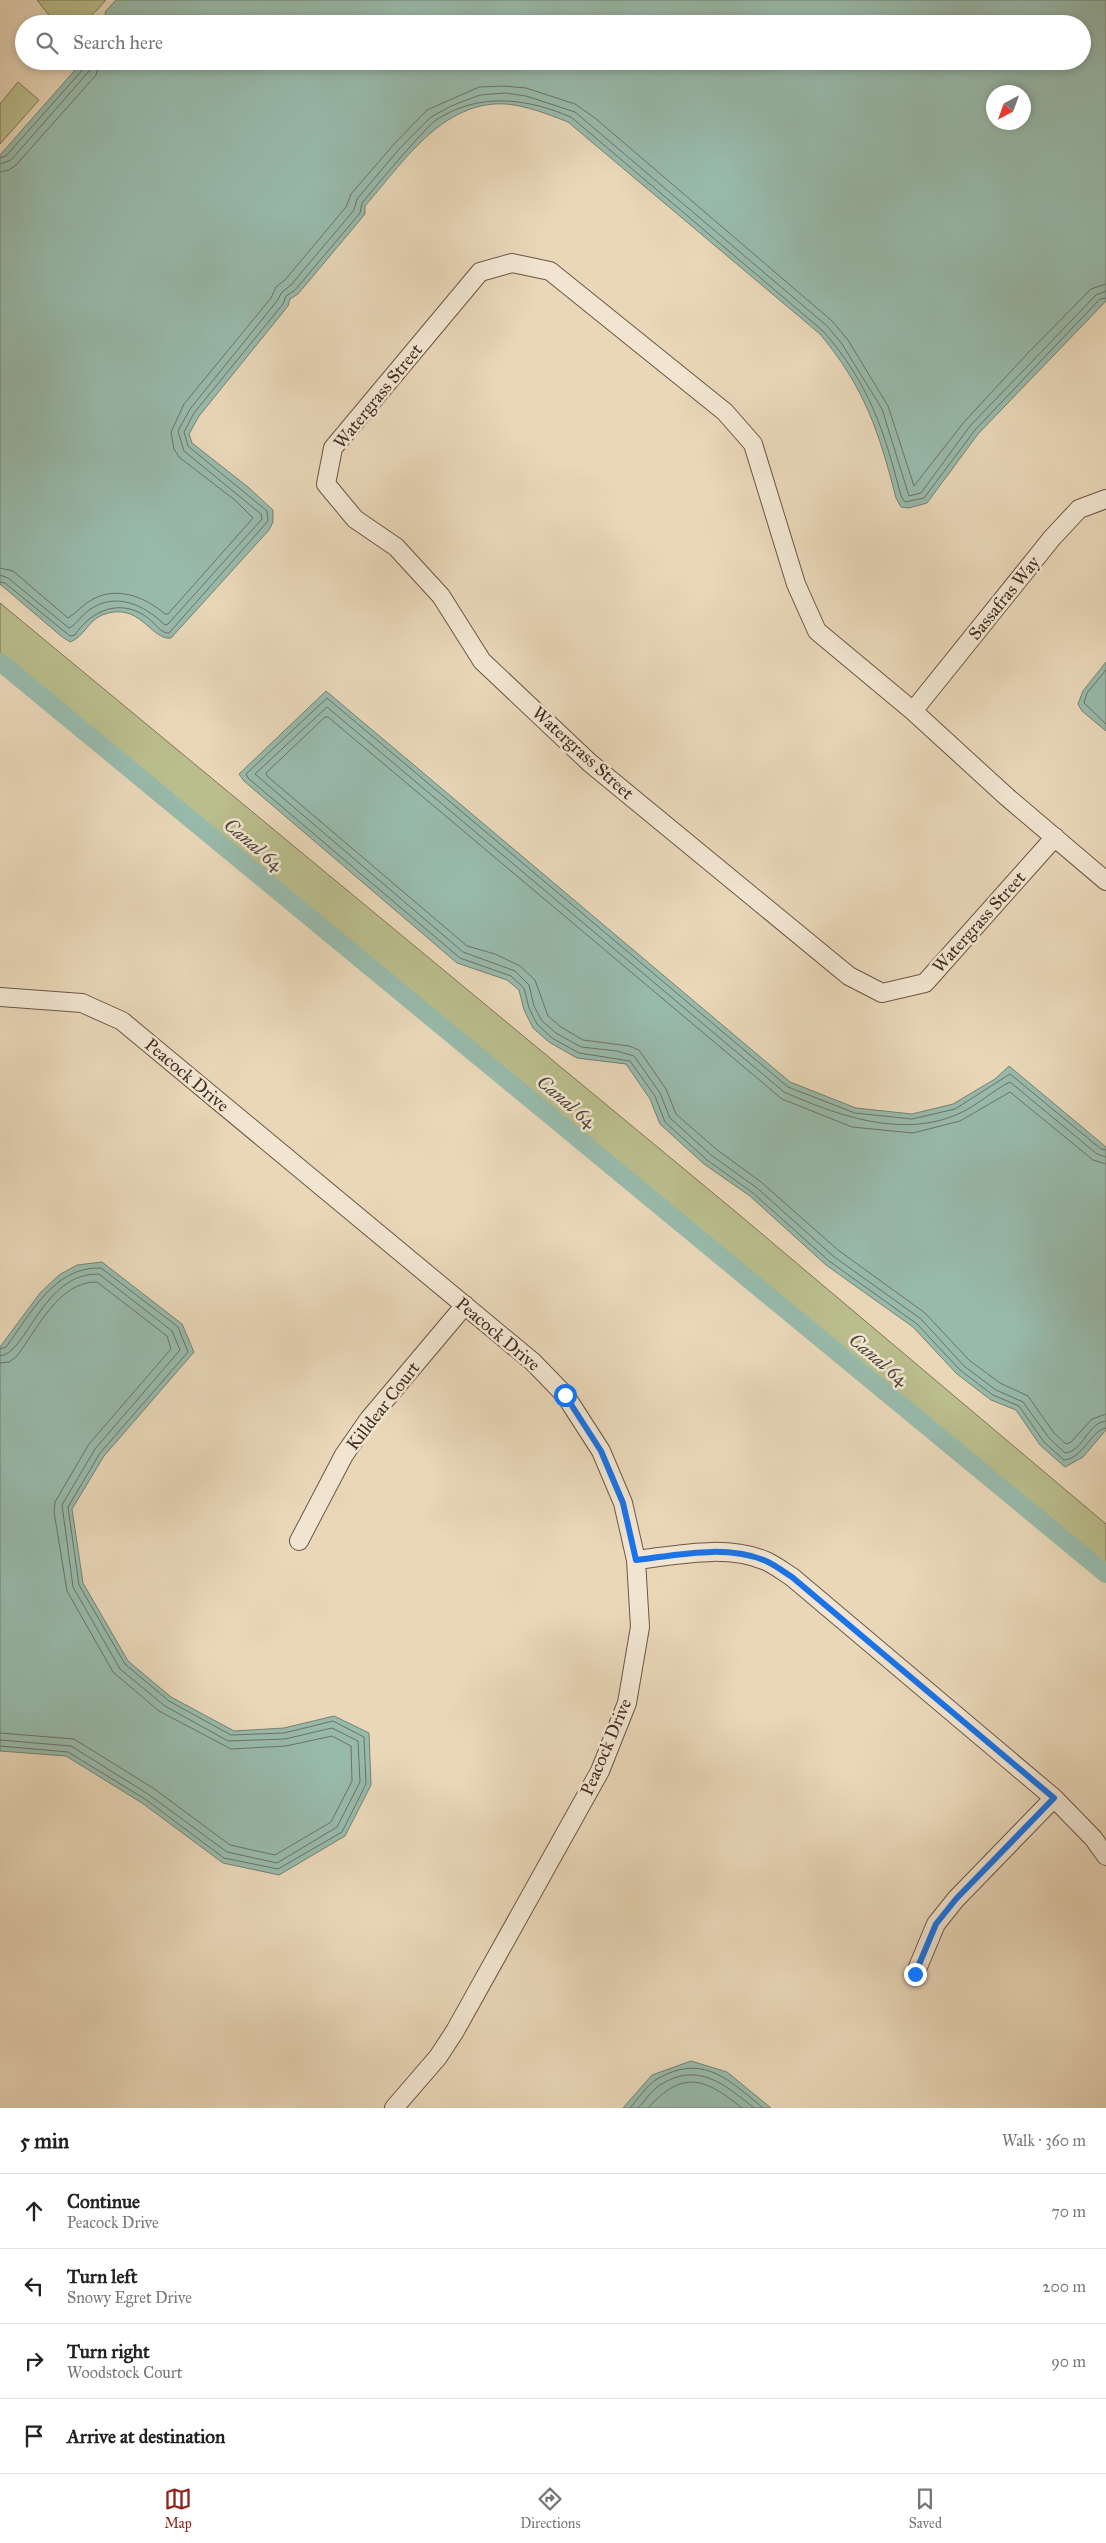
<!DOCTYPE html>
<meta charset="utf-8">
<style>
body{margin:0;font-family:"IM FELL Great Primer",serif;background:#f2f2f2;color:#222}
.compass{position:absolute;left:986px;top:85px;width:45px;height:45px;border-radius:50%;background:#fff;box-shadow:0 2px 8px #0003;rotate:221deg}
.stop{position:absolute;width:15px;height:15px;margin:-11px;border:4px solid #1a73e8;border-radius:50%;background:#fff}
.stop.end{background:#1a73e8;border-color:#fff;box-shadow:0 1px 5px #0008}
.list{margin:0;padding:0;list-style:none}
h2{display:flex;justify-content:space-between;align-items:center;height:65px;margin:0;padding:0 20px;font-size:21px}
h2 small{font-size:16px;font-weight:400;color:#767676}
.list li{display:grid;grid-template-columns:32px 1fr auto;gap:15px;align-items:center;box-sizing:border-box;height:75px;padding:0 20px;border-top:1px solid #e0e0e0}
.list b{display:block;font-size:19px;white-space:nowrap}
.list p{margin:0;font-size:16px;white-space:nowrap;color:#767676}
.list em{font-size:16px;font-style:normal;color:#767676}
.icon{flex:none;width:28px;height:28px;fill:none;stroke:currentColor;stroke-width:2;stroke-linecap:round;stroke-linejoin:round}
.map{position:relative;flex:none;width:1106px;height:2108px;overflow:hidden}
.search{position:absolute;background:#fff;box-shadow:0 2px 8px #0003;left:15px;right:15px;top:15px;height:55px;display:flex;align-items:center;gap:12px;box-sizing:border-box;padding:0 18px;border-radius:28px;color:#767676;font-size:19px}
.sheet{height:365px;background:#fff}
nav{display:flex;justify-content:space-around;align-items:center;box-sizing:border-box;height:70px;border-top:1px solid #e0e0e0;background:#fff;font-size:14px;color:#767676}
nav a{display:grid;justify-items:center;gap:2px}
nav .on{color:#8f2418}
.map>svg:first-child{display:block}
.green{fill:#babd8c;stroke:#7e7456}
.water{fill:#98baab;stroke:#768173;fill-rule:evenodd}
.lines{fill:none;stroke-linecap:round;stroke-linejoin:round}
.shore{stroke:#6d7266;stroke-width:1}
.canal{stroke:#98baab;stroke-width:18}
.minor-casing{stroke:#6c5646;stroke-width:20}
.minor{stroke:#f1e5d1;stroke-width:18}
.route{stroke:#1a73e8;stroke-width:6}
.labels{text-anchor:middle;stroke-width:5;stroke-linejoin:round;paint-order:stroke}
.street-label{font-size:18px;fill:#422b20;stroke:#f1e5d1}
.water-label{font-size:19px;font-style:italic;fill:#53483c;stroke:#f1e5d1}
</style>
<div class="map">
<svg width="1106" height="2108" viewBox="0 0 1106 2108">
<rect width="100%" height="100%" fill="#e9d7b8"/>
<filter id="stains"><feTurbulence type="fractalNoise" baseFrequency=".004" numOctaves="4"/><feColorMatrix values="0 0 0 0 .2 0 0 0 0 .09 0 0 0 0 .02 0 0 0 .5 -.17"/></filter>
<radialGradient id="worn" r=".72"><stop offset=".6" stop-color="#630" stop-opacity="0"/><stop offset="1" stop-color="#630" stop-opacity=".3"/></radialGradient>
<!-- green -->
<path class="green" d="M37,0h69c-19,21 -21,24 -50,24z
M18,82l21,18 -39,44v-40z
M0,603l736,609 370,312v44l-1106,-904z"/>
<!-- water -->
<path class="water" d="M116,0h990v301l-128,133 -51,69 -18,5 -8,-1 -5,-9c-17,-66 -31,-110 -76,-164l-252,-212c-20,-8 -41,-16 -62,-18 -64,-4 -104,60 -141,102v8l-67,80 -8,5 -2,7 -89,110 -10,18 3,9 56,44 25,23v12l-4,8 -98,108c-20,3 -31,-38 -69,-23 -14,6 -18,22 -32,27l-9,-6 -61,-52v-429l83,-94h999v-37h-974l-3,-12zM1024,92v30h-30v-30z
M1106,662v69l-24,-20 -4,-7 5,-13z
M326,691l464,391 66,26 56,6 41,-10 42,-25 14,-13 97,81v283l-23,27 -18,10 -25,-22 -24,-35 -25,-10 -34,-26 -44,-47 -87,-62 -76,-69 -46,-32 -44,-40 -10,-25 -24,-35 -49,-6 -28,-16 -16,-14 -9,-18 -5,-20 -12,-10 -50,-17 -213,-182 -5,-7z
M102,1262l80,62 12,28 -90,104 -32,53 11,74 45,78 43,36 63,34 50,-3 50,-12 35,17 2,52 -26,51 -66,39 -56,-12 -81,-60 -76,-47 -66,-5v-404l40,-54 19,-18 18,-10z
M691,2061l36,11 44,36h-148l29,-33z"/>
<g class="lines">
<!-- shore -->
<path class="shore" d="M0,158l6,-2 79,-89 1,-6
M0,164l11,-4 79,-90 3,-9
M0,172l9,-2 7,-5 80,-90 4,-14
M0,568l13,3 55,47c9,-5 15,-14 25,-19 25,-13 52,-2 72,15h3l85,-96 -17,-17 -57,-44 -5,-8 -3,-17 13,-28 87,-106 5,-11 9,-7 61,-73 5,-13 44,-51 32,-33 52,-23 25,-1 22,2 49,16 20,14 237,203 16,19 40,66 26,80 50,-64 64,-69 63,-64 15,-5
M0,575l8,3 61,50c7,-3 13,-13 20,-18 27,-19 55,-5 76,15l3,-1 94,-105 -1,-5 -77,-63 -6,-20 12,-22 87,-108 5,-9 9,-7 63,-75 3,-11 43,-51 31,-31 20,-11 29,-11 25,-2 21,3 49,16 252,214 15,18 40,65 27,87 12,-3 49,-67 126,-131 10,-4
M0,582l5,1 65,53 5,-1c17,-26 47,-37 73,-17 7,5 13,16 21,15l99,-112 -1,-10 -79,-65 -4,-14 10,-19 89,-109 3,-8 9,-6 65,-77 2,-10c18,-22 36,-43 55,-64 6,-6 12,-14 19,-19 43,-28 90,-22 135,-3l252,214c46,52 61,99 78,165l4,6 19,-4 51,-68 125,-131 6,-1
M1106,670l-19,23 -3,10 22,21
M1106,1150l-5,-1 -91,-75 -55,35 -43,10 -57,-6 -67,-26 -461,-389 -81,76 2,4 212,180 51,18 13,12 5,20 8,16 15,14 27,15 51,8 25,35 10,26 42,38 46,33 76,68 88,63 43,46 33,25 26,11 25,36 20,18c20,-2 27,-30 42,-32
M1106,1157l-9,-3 -87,-72c-17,8 -33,24 -52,32 -56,25 -122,1 -174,-22l-457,-385 -72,67 208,178 52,19 14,14 5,21 8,15 14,12 25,14 36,4 17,5 26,37 10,25 41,37 46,33 76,68 88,63 43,47 32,24 27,12 26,36 16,15c19,-2 22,-30 41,-32
M1106,1164l-13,-4 -83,-68 -50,29 -47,12 -61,-6 -70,-28 -454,-382h-3l-59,56 1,3 200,170 28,8 25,12 15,14 13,36 13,11 22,13 46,6 10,4 27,39 10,25 40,35 45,33 77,68 87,63 44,47 31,23 28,13 26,37 12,11 5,-2 21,-23 14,-5
M0,1349l6,-2c24,-32 48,-81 95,-79l77,59 10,25 -88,101 -32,54 11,78 46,79 44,37 62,34 53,-2 49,-12 31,16 2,47 -24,48 -64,37 -54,-11 -79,-59 -77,-47 -68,-6
M0,1356c27,-2 43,-84 99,-82l73,57 8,19 -85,99 -33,56 11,82 47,82 45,37 63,35 57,-2 47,-11 26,13 2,41 -23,45 -60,36 -50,-11 -79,-58 -77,-48 -71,-6
M0,1363l9,-1 7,-5c20,-25 42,-76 81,-75l70,54 4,13 -82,95 -34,58 -1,10 13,79 46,81 46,39 72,38 55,-3 46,-10 19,10 1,35 -21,41 -56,33 -45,-10 -77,-57 -79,-49 -74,-6
M630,2108c8,-9 17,-23 27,-29 46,-26 71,0 106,29
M638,2108c7,-7 14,-18 22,-23 38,-24 64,-1 94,23
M648,2108c35,-39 57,-30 94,0"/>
<!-- canal -->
<path class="canal" d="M0,662l1106,912"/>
<defs>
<path id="minor" d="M913,711l139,-173 27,-29 27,-10
M1055,837l-130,146 -43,10 -33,-17 -259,-213 -108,-102 -41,-65 -45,-49 -41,-28 -29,-35 7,-36 147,-176 32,-9 38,8 175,141 28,32 43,140 21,47 96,80 94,86 99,84
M0,997l82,6 40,18 411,341 32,33 36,56 22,52 13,57 4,67 -13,76 -27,68 -145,260 -17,26 -44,51
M299,1541l45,-86 25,-36 96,-114
M636,1560c42,-5 90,-16 130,1 9,4 18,11 26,16l262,221 39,40 13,18
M915,1974l21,-50 20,-25 98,-101"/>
</defs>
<!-- minor casing -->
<use href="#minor" class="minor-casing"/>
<!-- minor -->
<use href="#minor" class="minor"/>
</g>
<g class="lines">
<!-- route -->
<path class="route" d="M565,1395l36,56 22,52 13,57c42,-5 90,-16 130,1 9,4 18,11 26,16l262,221 -98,101 -20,25 -21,50"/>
</g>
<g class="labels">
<!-- street labels -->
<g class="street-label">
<text transform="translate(378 396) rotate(-51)" y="6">Watergrass Street</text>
<text transform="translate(1004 598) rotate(-51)" y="6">Sassafras Way</text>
<text transform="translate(583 753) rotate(42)" y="6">Watergrass Street</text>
<text transform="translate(979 922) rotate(-48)" y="6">Watergrass Street</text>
<text transform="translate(187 1075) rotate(40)" y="6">Peacock Drive</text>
<text transform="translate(498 1334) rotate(40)" y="6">Peacock Drive</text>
<text transform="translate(383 1406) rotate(-52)" y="6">Killdear Court</text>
<text transform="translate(606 1747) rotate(-67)" y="6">Peacock Drive</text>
</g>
<!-- water labels -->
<g class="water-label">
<text transform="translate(254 844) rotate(40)" y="7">Canal 64</text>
<text transform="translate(567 1101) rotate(40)" y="7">Canal 64</text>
<text transform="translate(879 1359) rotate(40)" y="7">Canal 64</text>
</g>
</g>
<rect width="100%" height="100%" filter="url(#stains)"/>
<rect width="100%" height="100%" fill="url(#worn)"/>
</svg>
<svg class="compass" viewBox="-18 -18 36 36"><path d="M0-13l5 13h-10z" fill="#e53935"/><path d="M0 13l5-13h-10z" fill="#767676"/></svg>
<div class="stop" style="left:565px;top:1395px"></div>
<div class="stop end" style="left:915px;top:1974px"></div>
<div class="search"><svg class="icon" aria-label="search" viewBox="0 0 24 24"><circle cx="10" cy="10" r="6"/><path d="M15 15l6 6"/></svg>Search here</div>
</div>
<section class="sheet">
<h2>5 min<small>Walk · 360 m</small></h2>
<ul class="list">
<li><svg class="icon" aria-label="ahead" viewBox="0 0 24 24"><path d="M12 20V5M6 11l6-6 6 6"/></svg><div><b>Continue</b><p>Peacock Drive</p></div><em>70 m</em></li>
<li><svg class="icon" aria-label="left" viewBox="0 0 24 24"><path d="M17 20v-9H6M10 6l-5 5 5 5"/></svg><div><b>Turn left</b><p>Snowy Egret Drive</p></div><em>200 m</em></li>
<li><svg class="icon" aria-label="right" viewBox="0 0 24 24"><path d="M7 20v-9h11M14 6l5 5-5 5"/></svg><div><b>Turn right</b><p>Woodstock Court</p></div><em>90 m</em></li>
<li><svg class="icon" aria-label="arrive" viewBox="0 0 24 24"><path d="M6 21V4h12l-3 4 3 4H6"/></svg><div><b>Arrive at destination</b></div></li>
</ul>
</section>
<nav>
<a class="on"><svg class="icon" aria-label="map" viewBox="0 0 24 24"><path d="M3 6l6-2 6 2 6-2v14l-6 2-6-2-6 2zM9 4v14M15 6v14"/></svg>Map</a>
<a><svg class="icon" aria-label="directions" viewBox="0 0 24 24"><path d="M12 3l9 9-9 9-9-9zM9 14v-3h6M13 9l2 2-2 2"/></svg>Directions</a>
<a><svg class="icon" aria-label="saved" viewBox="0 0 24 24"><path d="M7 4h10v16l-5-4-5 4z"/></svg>Saved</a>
</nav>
